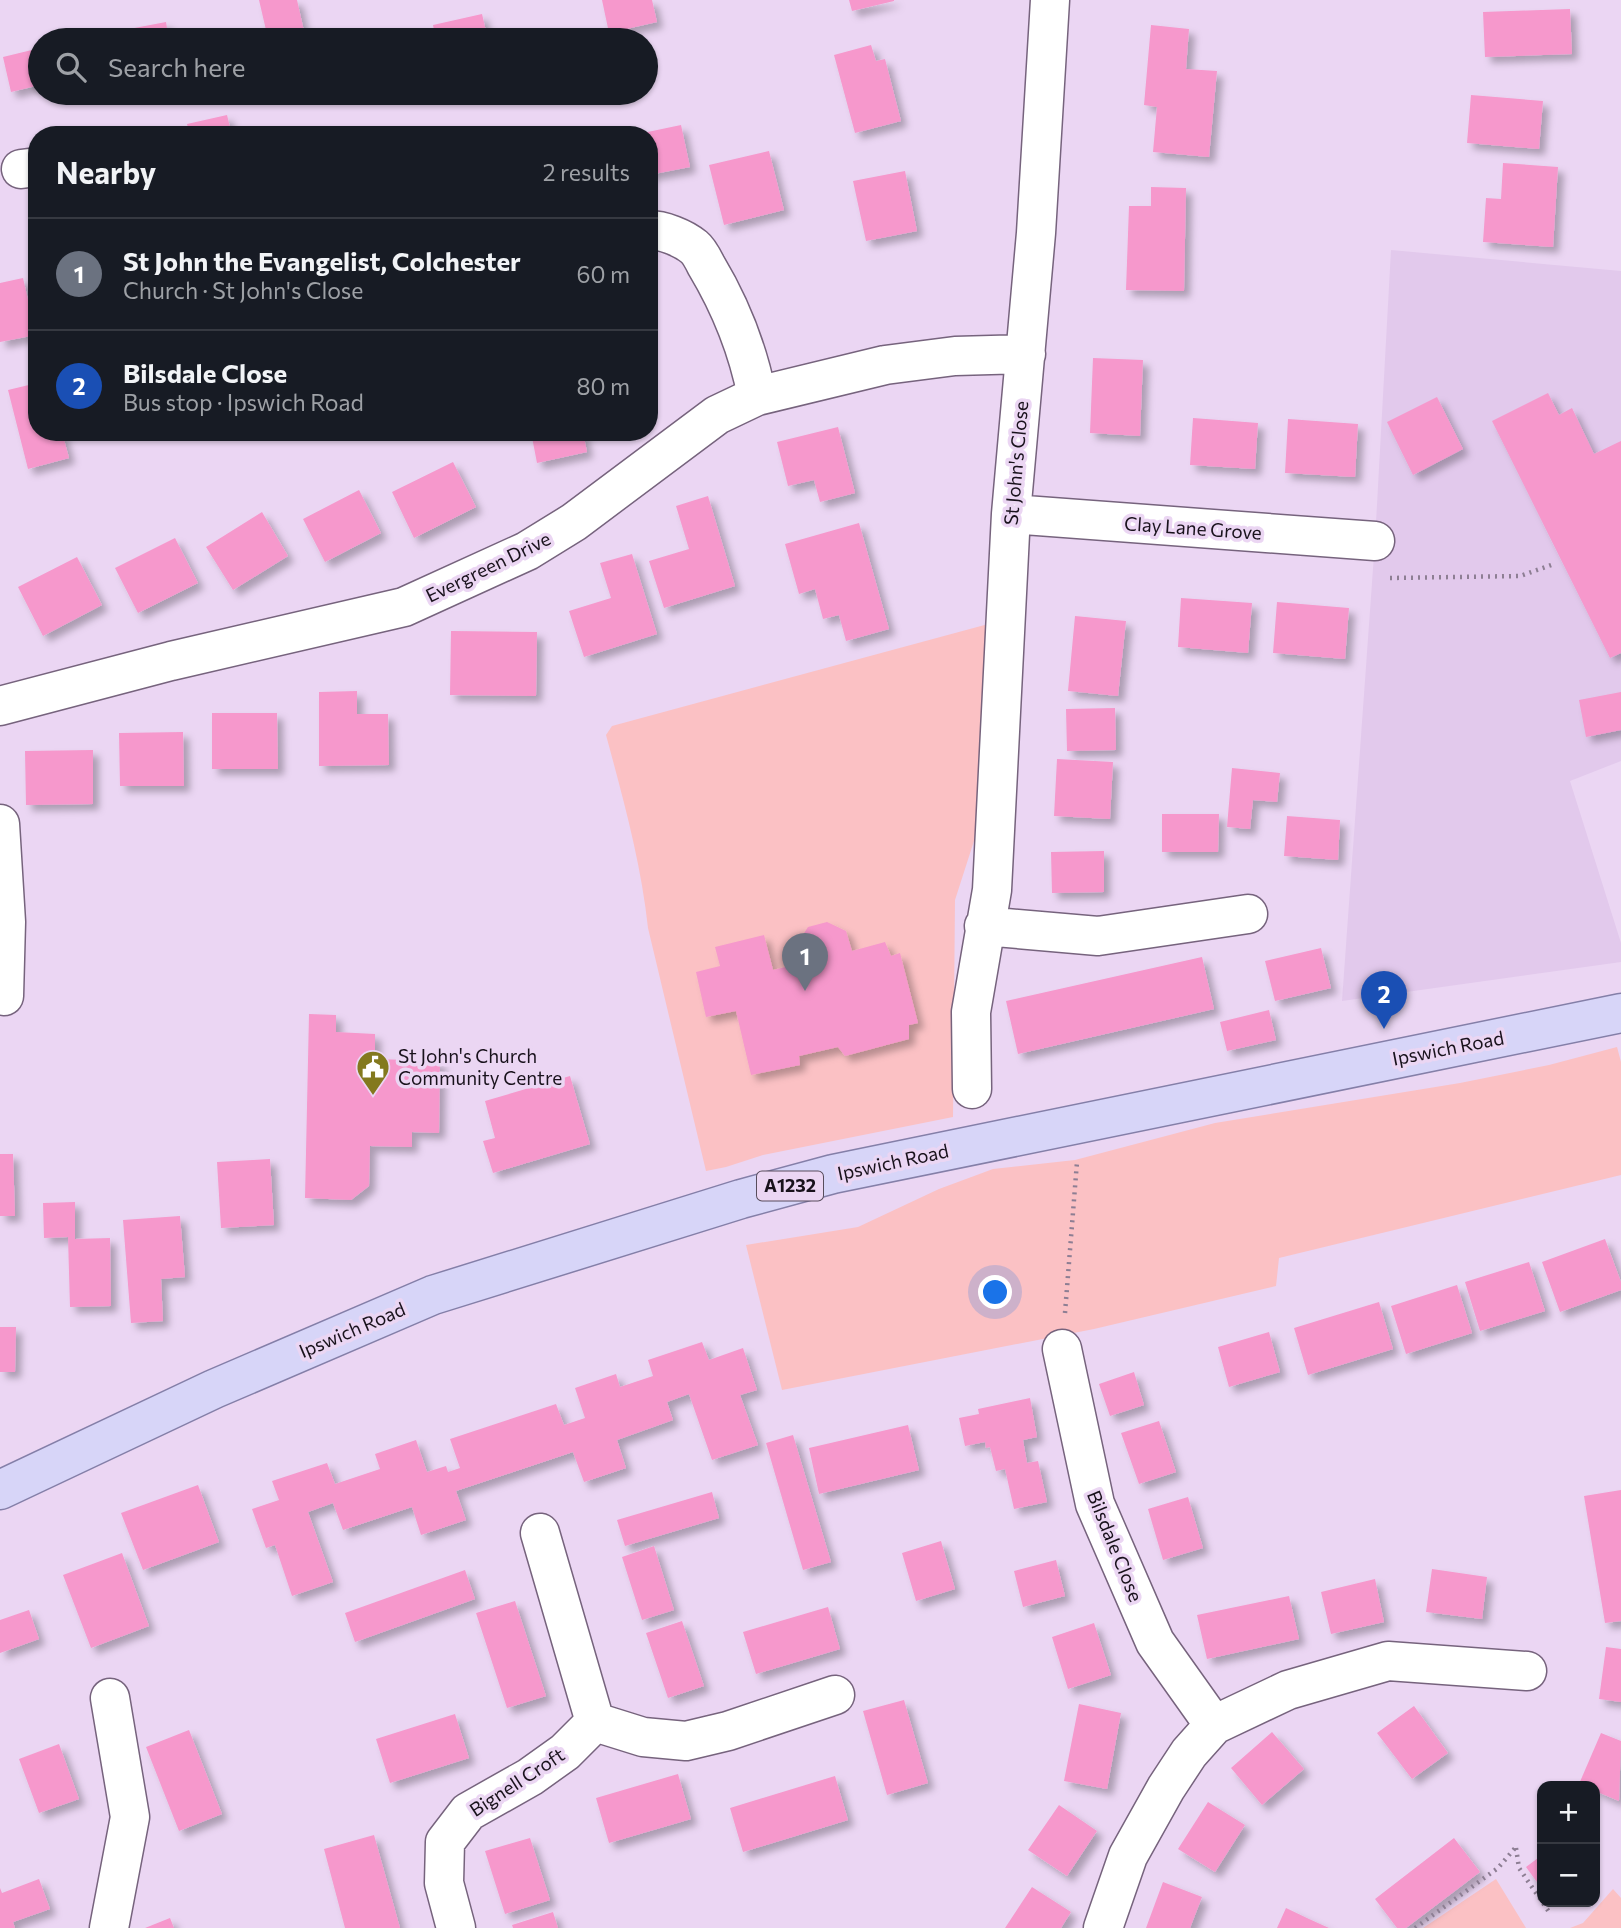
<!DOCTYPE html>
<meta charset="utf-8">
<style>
body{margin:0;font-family:Commissioner,sans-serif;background:#20242c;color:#f1f3f6}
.controls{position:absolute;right:21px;bottom:21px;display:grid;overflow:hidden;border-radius:14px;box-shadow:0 2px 5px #0004}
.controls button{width:63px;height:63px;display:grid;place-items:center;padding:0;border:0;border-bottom:2px solid #363941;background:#171b24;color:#f1f3f6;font:35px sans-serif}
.you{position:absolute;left:996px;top:1293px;width:24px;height:24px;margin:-18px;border:5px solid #fff;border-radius:50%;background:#1a73e8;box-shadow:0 0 0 10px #1a73e833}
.badge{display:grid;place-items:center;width:46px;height:46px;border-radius:50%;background:#8c9099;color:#fff;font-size:23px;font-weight:700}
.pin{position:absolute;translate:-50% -58px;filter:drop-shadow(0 2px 4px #0008)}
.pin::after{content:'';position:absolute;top:37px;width:24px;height:21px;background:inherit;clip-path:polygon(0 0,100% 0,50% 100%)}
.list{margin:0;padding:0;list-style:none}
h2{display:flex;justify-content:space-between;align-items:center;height:91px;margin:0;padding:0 28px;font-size:30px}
h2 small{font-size:23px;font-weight:400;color:#9ea1a6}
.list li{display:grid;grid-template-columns:46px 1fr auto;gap:21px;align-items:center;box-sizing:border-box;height:112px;padding:0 28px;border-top:2px solid #363941}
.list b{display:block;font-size:26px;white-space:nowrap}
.list p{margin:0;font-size:23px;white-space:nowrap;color:#9ea1a6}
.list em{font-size:23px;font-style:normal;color:#9ea1a6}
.icon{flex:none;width:38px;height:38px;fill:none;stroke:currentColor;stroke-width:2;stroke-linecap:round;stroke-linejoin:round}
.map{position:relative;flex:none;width:1621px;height:1928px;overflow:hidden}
.search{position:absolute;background:#171b24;box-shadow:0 2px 5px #0004;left:28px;top:28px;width:630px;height:77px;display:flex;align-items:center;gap:18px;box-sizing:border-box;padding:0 24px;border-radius:38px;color:#9ea1a6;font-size:26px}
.panel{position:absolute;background:#171b24;box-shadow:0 2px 5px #0004;left:28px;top:126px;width:630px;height:315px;border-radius:28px}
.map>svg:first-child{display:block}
.built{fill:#e2c9ec}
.green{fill:#fbc1c4}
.building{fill:#f698cc;filter:url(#shadow)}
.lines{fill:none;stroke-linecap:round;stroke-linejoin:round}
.minor-casing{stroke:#76637d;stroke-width:41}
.primary-casing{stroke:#847fa8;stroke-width:41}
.path{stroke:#8d7e93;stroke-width:4.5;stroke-dasharray:2 5;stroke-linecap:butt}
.minor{stroke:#fff;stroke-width:38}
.primary{stroke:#d7d5f8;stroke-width:38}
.labels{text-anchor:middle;stroke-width:7;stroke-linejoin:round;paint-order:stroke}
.shield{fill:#ebd6f3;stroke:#584d5c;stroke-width:2}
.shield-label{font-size:18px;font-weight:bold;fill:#19121c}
.street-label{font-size:19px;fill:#19121c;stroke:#ebd6f3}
.poi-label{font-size:19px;fill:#19121c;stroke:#ebd6f3;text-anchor:start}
</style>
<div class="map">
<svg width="1621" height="1928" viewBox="0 0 1621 1928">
<defs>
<filter id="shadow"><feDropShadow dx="6" dy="6" stdDeviation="3.5" flood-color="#0004"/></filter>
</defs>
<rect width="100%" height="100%" fill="#ebd6f3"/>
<!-- built -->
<path class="built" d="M1391,250l230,21v490l-51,20 51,162v19l-279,39 33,-460z"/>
<!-- green -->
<path class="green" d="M992,623l-10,193 -27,84 -2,217 -190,38 -37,12 -20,4 -58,-243c-7,-66 -25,-130 -42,-193l6,-9z
M1617,1047l4,15v113l-342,83 -3,28 -182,43 -312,61 -36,-145 112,-18 81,-38 54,-20 82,-9 140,-37 245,-40 89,-18z
M1496,1879l30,49h-103z
M1613,1889l8,9v30h-51l13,-5z"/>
<!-- building -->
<path class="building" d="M259,0h38l9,40h-53l-2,-7 15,-3z
M602,0h50l5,22 -48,11z
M849,0h45v1l-42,10z
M1570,9l2,45 -87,3 -2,-45z
M482,14l6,26h-52l-3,-15z
M166,22l3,18h-60l-1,-7z
M1151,25l38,4 -3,40 31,2 -8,86 -56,-5 4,-45 -13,-2z
M871,45l5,16 9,-2 16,62 -46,12 -21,-78z
M40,48v37l-29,7 -8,-35z
M1471,95l72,6 -4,48 -72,-6z
M227,115l5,20h-42l-3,-11z
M681,125l9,42 -41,8v-40l-11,-1z
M769,151l15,59 -60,15 -15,-60z
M1503,163l55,4 -5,80 -70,-5 3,-44 15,1z
M905,171l12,60 -51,10 -13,-60z
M1151,187l35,1 -2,103 -58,-1 3,-84h22z
M23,278l13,57 -36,7v-59z
M1093,358l50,2 -3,76 -50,-3z
M37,383v49h25l7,26 -41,11 -20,-79z
M1548,393l11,22 13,-7 22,46 27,-13v212l-11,5 -118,-237z
M1437,397l26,52 -50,26 -26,-53z
M1193,418l65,5 -3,46 -65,-4z
M1288,419l70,5 -3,53 -70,-4z
M838,427l17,66 -35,9 -6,-22 -26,6 -11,-44z
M531,432h52l4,20 -50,11z
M453,462l23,45 -62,31 -22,-46z
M359,490l22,43 -56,29 -22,-43z
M708,496l27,90 -71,22 -15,-47 40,-12 -13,-43z
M262,512l26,44 -55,34 -27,-43z
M859,523l30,106 -43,12 -7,-26 -16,4 -8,-30 -16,5 -14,-50z
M175,538l23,45 -60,30 -23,-45z
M632,554l25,80 -73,23 -15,-46 42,-13 -11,-35z
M77,557l25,48 -59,31 -25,-49z
M1181,598l71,5 -4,50 -70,-6z
M1277,602l72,6 -4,51 -72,-6z
M1075,616l51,5 -8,75 -50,-5z
M451,631l86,1 -1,64 -86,-1z
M357,691v23h31l1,51 -70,1v-74z
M1621,692v38l-35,7 -7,-37z
M1115,708l1,42 -49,1 -1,-42z
M212,713h65l1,56h-66z
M183,732l1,54h-64l-1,-53z
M93,750v54l-67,1 -1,-54z
M1057,759l56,3 -3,57 -56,-3z
M1232,768l48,5 -3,29 -24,-2 -3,29 -23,-2z
M1162,814h57l-1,38h-56z
M1287,816l53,4 -2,40 -54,-4z
M1104,851v41l-52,1 -1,-41z
M827,922l19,9 6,20 33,-9 6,14 9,-3 18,70 -9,2v14l-64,17 -7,-9 -39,9 1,9 -49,10 -15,-64 -30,6 -10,-45 24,-6 -5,-19 49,-12 9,35 29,-7 -4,-20 10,-16z
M1321,948l10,40 -56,13 -10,-40z
M1202,957l12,52 -196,45 -12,-53z
M1269,1010l7,30 -49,11 -7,-29z
M309,1014l27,1v17l39,2v25l65,2 -1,72 -27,-1v15l-42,-1 -1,40 -18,14 -46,-2z
M570,1076l20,68 -97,29 -10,-32 12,-3 -10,-37z
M0,1154h13l2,62h-15z
M270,1159l4,66 -53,3 -4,-66z
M75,1202v37l35,-1 1,68 -41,1 -2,-70 -24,1 -1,-35z
M180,1216l5,61 -24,2 2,42 -32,2 -8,-103z
M1605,1239l16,43v8l-61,22 -18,-50z
M1529,1262l16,49 -65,20 -15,-49z
M1457,1285l15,48 -66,21 -15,-48z
M1379,1302l14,47 -85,26 -14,-47z
M0,1327h16l-1,45h-15z
M1269,1332l11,40 -51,15 -11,-40z
M702,1342l7,18 34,-12 14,42 -17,5 18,50 -46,15 -23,-66 -22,8 6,18 -56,20 9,28 -42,14 -11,-30 -117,39 10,29 -45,15 -9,-28 -69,23 -10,-27 -25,9 25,70 -41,14 -17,-51 -9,3 -14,-39 27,-9 -7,-19 55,-18 8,21 45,-15 -5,-15 41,-14 11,32 19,-6 2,6 12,-4 -10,-29 106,-35 8,21 21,-7 -10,-30 41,-14 4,13 33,-11 -5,-16z
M1134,1372l10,33 -34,11 -11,-32z
M1030,1398l7,39 -14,3 4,23 11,-2 9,41 -33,7 -9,-40 -9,2 -6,-24 -4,1 -1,-6 -20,4 -6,-28 20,-4 -1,-5z
M1159,1421l17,51 -37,12 -18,-51z
M908,1425l11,45 -100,24 -10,-46z
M793,1435l38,127 -28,8 -37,-127z
M198,1485l21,57 -76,28 -22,-57z
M1621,1490v131l-16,2 -21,-127z
M712,1492l7,26 -94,28 -8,-26z
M1188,1497l15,51 -40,12 -15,-51z
M941,1541l14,48 -39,12 -14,-48z
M654,1546l20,64 -32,10 -20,-63z
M122,1553l27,73 -58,22 -28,-73z
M1056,1560l9,36 -42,11 -9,-36z
M1432,1569l55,8 -5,42 -56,-7z
M465,1570l10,29 -120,43 -10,-29z
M1375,1579l9,43 -53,12 -10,-42z
M1289,1596l10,43 -92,20 -10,-44z
M515,1601l31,95 -39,12 -31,-95z
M828,1607l12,42 -84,25 -13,-42z
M29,1610l10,29 -39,14v-33z
M682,1621l22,65 -36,12 -22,-65z
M1094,1623l17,52 -43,14 -16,-52z
M1606,1647l15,2v53l-22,-3z
M904,1700l24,83 -41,12 -24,-84z
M1079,1704l42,9 -14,76 -43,-8z
M1414,1706l34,47 -36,26 -35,-46z
M455,1714l14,44 -79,25 -14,-44z
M189,1730l33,84 -43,17 -33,-84z
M1272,1732l32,37 -42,36 -31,-37z
M1601,1733l20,8 -2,60 -24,-10v-5l-16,-2z
M59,1744l20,55 -40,14 -20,-54z
M678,1774l13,45 -82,24 -13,-45z
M835,1776l13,44 -105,32 -13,-44z
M1208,1802l37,23 -30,47 -37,-23z
M1059,1805l38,26 -30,45 -39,-26z
M374,1835l26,93h-55l-21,-79z
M530,1838l20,62 -45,14 -20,-63z
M1454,1838l26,34 -74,56h-9l-22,-29z
M1542,1855v34l-16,-22z
M39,1879l11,30 -37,13 2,6h-15v-40l2,5z
M1163,1882l39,15 -12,31h-44z
M1032,1887l39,25 -10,16h-56z
M1286,1908l23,11 20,9h-52z
M553,1912l5,16h-45l-1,-3z
M170,1918l4,10h-29z"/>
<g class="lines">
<defs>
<path id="minor" d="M21,169l16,-2
M649,230c14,0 34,8 45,17 5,4 9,12 12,18 24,40 42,85 51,131
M1011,514l364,27
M0,706l171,-45 233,-54 123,-56 47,-29 143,-107 40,-19 128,-31 70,-9 71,-2
M0,824l6,98 -2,74
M984,926l114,10 150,-22
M972,1089l-1,-77 21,-122 19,-376 25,-281 14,-233
M1062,1349l33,155 60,138 59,83
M540,1533l55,189
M595,1722l48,15 43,4 42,-10 107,-36
M109,1928l21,-111 -20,-119
M456,1928l-12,-45 1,-41 23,-30 62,-35 35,-25 30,-30
M1103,1928l25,-72 38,-68 23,-35 25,-28 74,-35 100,-29 139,10"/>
<path id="primary" d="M0,1490l214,-101 219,-94 308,-96 92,-25 788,-161"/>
</defs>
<!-- minor casing -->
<use href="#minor" class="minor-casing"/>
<!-- primary casing -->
<use href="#primary" class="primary-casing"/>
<!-- path -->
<path class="path" d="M1390,578l130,-2 34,-12
M1065,1313l12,-151
M1516,1848l3,20 30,44
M1415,1928l83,-60 18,-21"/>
<!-- minor -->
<use href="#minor" class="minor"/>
<!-- primary -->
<use href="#primary" class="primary"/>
</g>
<!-- icons -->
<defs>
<symbol id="civic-pin" viewBox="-11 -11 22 30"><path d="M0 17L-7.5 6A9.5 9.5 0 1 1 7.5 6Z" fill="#83791e" stroke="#ebd6f3"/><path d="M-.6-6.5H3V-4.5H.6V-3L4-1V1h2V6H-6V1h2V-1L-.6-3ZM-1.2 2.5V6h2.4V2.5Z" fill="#fff"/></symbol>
</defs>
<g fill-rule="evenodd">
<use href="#civic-pin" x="354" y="1048" width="38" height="52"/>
</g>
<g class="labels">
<!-- shield labels -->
<rect class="shield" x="757" y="1171.5" width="66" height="29" rx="5"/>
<g class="shield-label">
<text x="790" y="1192">A1232</text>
</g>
<!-- street labels -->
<g class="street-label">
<text transform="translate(1016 463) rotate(-85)" y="7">St John's Close</text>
<text transform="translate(1193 528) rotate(4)" y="7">Clay Lane Grove</text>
<text transform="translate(488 567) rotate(-26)" y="7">Evergreen Drive</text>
<text transform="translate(1448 1048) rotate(-11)" y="7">Ipswich Road</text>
<text transform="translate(893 1162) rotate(-12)" y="7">Ipswich Road</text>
<text transform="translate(352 1330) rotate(-23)" y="7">Ipswich Road</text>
<text transform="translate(1115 1546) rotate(68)" y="7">Bilsdale Close</text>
<text transform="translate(517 1782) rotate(-33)" y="7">Bignell Croft</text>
</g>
<!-- poi labels -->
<g class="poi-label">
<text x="398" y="1063">St John's Church<tspan x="398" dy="22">Community Centre</tspan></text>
</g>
</g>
</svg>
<div class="controls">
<button>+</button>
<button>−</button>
</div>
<div class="you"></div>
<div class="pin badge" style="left:805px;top:991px;background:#6b7280">1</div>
<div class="pin badge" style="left:1384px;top:1029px;background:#1a4fb4">2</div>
<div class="search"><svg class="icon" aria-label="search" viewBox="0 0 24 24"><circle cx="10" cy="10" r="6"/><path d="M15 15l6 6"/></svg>Search here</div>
<section class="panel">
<h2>Nearby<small>2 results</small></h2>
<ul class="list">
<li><span class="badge" style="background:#6b7280">1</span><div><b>St John the Evangelist, Colchester</b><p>Church · St John's Close</p></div><em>60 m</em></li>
<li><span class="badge" style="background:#1a4fb4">2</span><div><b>Bilsdale Close</b><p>Bus stop · Ipswich Road</p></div><em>80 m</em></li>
</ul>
</section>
</div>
